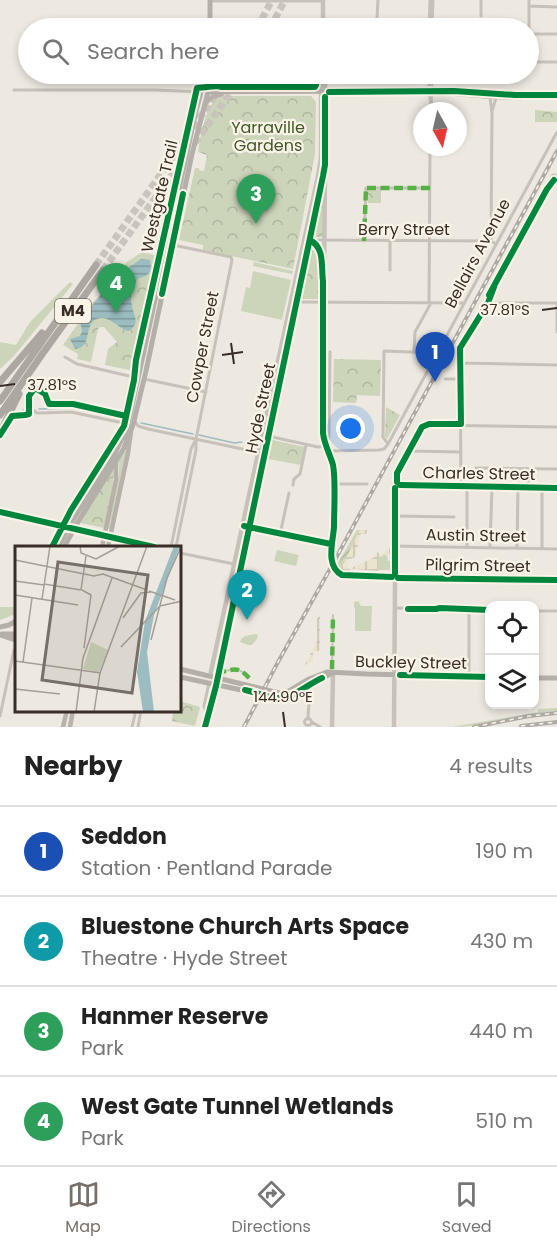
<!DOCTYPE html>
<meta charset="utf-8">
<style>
body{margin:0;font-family:Poppins,sans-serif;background:#f6f6f6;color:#222}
.controls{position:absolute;right:18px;bottom:18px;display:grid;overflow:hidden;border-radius:12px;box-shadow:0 3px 9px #0003}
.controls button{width:54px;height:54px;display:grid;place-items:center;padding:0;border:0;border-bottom:2px solid #e0e0e0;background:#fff;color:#222;font:30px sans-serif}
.compass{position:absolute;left:413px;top:102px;width:54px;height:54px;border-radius:50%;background:#fff;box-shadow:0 3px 9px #0003;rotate:172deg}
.you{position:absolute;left:351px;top:429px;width:21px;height:21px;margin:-15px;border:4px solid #fff;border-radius:50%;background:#1a73e8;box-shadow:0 0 0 9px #1a73e833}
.badge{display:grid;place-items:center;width:39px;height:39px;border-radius:50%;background:#776f68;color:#fff;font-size:20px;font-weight:700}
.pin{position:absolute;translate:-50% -50px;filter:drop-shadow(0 2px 3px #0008)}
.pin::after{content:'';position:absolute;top:32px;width:21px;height:18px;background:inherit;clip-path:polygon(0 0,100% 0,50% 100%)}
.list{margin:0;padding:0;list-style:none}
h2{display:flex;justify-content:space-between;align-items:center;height:78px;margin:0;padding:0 24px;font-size:26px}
h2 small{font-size:20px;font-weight:400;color:#767676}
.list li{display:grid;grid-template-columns:39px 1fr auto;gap:18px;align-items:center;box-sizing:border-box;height:90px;padding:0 24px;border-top:2px solid #e0e0e0}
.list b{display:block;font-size:22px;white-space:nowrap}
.list p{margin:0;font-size:20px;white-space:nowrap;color:#767676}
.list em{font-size:20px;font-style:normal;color:#767676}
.icon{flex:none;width:33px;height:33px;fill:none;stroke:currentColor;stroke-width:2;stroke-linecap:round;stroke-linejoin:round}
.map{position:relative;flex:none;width:557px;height:727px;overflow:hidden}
.search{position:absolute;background:#fff;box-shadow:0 3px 9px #0003;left:18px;right:18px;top:18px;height:66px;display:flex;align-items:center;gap:15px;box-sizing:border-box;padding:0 21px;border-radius:33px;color:#767676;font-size:22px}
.sheet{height:438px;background:#fff}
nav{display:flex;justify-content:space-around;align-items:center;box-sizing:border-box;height:84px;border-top:2px solid #e0e0e0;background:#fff;font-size:16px;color:#767676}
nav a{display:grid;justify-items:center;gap:3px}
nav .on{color:#776f68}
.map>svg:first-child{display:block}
.grass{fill:#ccd4ba}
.forest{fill:url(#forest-crowns)}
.garden{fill:url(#garden-furrows)}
.plaza{fill:url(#plaza-grid)}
.water{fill:url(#water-rules)}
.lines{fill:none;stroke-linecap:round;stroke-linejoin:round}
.stream{stroke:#9bbcc0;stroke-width:1.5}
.motorway-tunnel{stroke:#c9c4bc;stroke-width:7;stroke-dasharray:7 3.5;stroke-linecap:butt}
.pedestrian{stroke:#c7c1b9;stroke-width:2}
.minor{stroke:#c7c1b9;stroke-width:3}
.tertiary{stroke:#c7c1b9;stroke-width:4.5}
.secondary{stroke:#b7b1aa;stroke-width:4.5}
.primary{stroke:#b5afa9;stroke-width:5}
.motorway{stroke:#aca7a0;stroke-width:7}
.rail-casing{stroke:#aea9a4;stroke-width:4}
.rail{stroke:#faf4e8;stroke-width:1.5;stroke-dasharray:4.5;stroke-linecap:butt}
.quiet{stroke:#56b245;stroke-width:4.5;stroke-dasharray:9 4.5;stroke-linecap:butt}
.cycleway-casing{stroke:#faf4e8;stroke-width:10}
.cycleway{stroke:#00873e;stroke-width:6}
.ticks{fill:none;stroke:#382e27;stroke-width:2}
.labels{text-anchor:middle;stroke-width:4.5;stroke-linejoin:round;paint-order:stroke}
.shield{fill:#faf4e8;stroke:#726961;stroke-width:1.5}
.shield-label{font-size:15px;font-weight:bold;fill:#382e27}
.park-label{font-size:16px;fill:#42572a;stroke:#faf4e8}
.street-label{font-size:16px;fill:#382e27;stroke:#faf4e8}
.inset-road{fill:none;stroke:#a59e97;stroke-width:1.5}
.view{fill:#776f68;fill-opacity:0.15;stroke:#776f68;stroke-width:3}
.inset-edge{fill:none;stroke:#382e27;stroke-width:3}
.ticks-label{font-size:15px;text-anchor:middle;fill:#382e27;stroke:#faf4e8;stroke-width:4.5;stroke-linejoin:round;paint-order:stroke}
</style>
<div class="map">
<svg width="557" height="727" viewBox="0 0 557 727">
<defs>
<pattern id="forest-crowns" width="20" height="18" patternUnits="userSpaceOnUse" patternTransform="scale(1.5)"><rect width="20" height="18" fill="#ccd4ba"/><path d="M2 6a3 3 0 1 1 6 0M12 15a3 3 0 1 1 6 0" fill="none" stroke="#b0b6a0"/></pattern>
<pattern id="garden-furrows" width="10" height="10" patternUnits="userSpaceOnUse" patternTransform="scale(1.5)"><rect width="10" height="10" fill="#ccd4ba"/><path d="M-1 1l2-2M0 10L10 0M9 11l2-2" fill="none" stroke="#b0b6a0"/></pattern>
<pattern id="plaza-grid" width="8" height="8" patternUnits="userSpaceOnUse" patternTransform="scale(1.5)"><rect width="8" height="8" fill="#ece3cf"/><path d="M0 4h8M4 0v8" fill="none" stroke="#cbc3b2"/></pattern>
<pattern id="water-rules" width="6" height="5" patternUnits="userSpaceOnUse" patternTransform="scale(1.5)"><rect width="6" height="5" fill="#9bbcc0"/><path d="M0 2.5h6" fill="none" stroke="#7f999c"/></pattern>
</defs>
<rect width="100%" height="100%" fill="#ede9e1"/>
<!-- grass -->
<path class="grass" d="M254,262l39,9 -1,3 -39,-8z
M253,271l38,9 -9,40 -41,-9 5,-24 4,1z
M70,282l3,2 -59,72 -14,13v-27l16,3 14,-23z
M124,451l3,1 -17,77 -3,-1 12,-53v-15z
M277,550l22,5 -3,11 -22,-5z
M386,554l2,5 -1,1 3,1v9h-12v-13z
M358,601l3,5h11l-1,25h-16v-23l-1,-1v-5z
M256,634l2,1 -1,4 -5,6h-4l-8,-3 1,-3 4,-3z
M557,708v3c-35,3 -70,16 -105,16l86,-15v-3z"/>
<!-- forest -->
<path class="forest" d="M223,96h88l5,6 -1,52 -22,115 -90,-19v-5l-24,-5 16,-72h4v2l5,1 3,-16 -9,-3c4,-22 5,-36 18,-55z
M535,110l22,2v10h-22z
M323,190v47h-9z
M368,190h13v13h-13z
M312,244l7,6v49h-18z
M142,252l16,4 -24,115 -29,-6 3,-16 9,-7 -13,-15h-4l-2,2 -7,33 -14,-3 1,-5 -15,-9 28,-40 36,-43z
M334,359l47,1 -1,36 -23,-1 -1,8 -23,-1z
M55,401h18l53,12 -1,7 -53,-12 -16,1z
M386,407l14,8 -13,24 -2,-3z
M272,440l33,7 -4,18 -33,-6z
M112,470l2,1 -1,12 -9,45 -23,-5 -1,-1z
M0,607h16v7l-16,6z
M180,701l20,6 -5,19 -23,-5 1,-10 7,-1z"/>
<!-- garden -->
<path class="garden" d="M357,530h3l-19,39 -4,-4z"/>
<!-- plaza -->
<path class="plaza" d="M360,530h8l-2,4 -5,-1 -6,24 -7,3v7l3,4h-8l-2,-2z
M390,548v6l-3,2 -1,-2 -8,4v13l-24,-2 -2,1 1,-3 20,-9 5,-6 2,3z
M320,615v36h-7v10l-8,4 12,-24v-22z"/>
<!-- water -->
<path class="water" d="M141,259l9,1c3,13 -2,16 -13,19 -2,6 -6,13 -6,20 -1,13 13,24 -3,32 -10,-3 -17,-14 -27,-13 -20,2 -6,29 -26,31l-5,-10 10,-3 2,-5 -2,-9 39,-51 4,-3h5z"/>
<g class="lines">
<!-- stream -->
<path class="stream" d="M39,409l33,-1 53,12
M23,410h5
M141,423l52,11
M199,435l35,8 8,-1"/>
<!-- motorway-tunnel -->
<path class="motorway-tunnel" d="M257,28l15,-28
M270,28l15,-28
M195,143l49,-69
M96,265l60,-84 74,-107
M103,270l84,-116"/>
<!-- pedestrian -->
<path class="pedestrian" d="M332,669l1,-54
M217,673c15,-3 21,-8 32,5"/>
<!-- minor -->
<path class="minor" d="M211,1h112
M529,6l28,1
M481,16v-16
M377,17l1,-17
M429,28l1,-28
M432,28l1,-28
M528,34h29
M529,34v-34
M534,62h23
M429,74v18l2,12
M14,90h141l46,2
M490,97l2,16 -1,128
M431,111l1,-37
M492,111l4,-13
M553,175l3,1 -2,4 -3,-2z
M313,240l178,1 5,3
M364,241l2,-53h64
M173,245l58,12 1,3 -36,179v11l-20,97
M390,270v-29
M297,302l167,1
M429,303l1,-156
M487,303h70
M479,314l68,-125 7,-9
M557,332v-27
M414,352l1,-20 16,-29
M65,357l12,7 61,14
M462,362l2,-17
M461,363l96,2
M144,379l62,13
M445,379h16
M33,410l4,3h4l30,-1 57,12
M135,421l3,5 10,3 99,21
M268,436l50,11 8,-1 3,-9 1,-85
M388,444l-5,-7 1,-86 53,2
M328,451l51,-1 5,-1 4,-5 169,-312
M409,451l52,1
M476,468l81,1
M397,482c0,-2 -1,-3 -1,-5 0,-8 22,-47 29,-52l132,2
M336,484h31
M293,485l1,-6 6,-5 6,-29
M461,486l-1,-138 28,-45 6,-16
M528,487l1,-18
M0,512l68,16
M395,516l59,1
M74,529l30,7
M280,534l9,-41
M110,537l44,10
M395,546l162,3
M171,547l20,-98 4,-8
M467,547v-61
M490,547l2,-60
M517,548l1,-61
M542,548v-60
M180,553l54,11
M396,608l40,1 4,-1 50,2
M469,609v67
M534,611h23
M305,686c7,9 3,22 3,33
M300,692l6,3 2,7
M207,714l-3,-8 5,-23
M0,716l14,-66
M304.5 722a3.5 3.5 0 1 1 7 0a3.5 3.5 0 1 1-7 0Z
M312,722l8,5
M132,727l4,-17
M138,727l3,-17
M205,727l11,-42"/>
<!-- tertiary -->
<path class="tertiary" d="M323,0v28
M310,240c15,8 11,26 13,41v152c1,11 7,21 10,32 3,15 1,45 1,62 -1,15 -9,39 8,48l50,2
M324,274l1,-97
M400,485l157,3
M395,488v86
M395,488l-2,-2 1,-2 4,-2 2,4 -3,3 -1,5
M246,526l85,18
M398,578l159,2
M210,676l108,-500 3,-18v-84
M216,677l107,-501 2,-11v-91
M332,727l1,-54
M394,727l1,-146"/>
<!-- secondary -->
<path class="secondary" d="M208,92l246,-1 61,4h42
M457,94l36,3 28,1
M206,103l6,-6 10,-3
M102,547l14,-67v-19
M108,547l20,-94 3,-21
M63,727l4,-17
M70,727l3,-17"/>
<!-- primary -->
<path class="primary" d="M210,0v28
M58,547l15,-27 39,-61 15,-30 69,-318 10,-37
M64,547l14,-25 46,-74 9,-23 13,-54 46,-217 16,-62 2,-18
M0,627l9,-2 7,-4
M2,634h14
M0,635l16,5
M180,669l99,24 10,-2 20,-12 18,-7 40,2 123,3
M180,677l99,21 11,-2 21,-13 22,-10
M534,678h23"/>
<!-- motorway -->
<path class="motorway" d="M0,382l42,-49
M0,401l96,-136
M0,415l43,-62 60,-83
M0,433l19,-39"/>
<defs>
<path id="rail" d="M521,726l36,-4
M244,727l34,-65 52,-93 227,-418
M474,727l55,-11 28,-3"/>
</defs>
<!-- rail casing -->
<use href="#rail" class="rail-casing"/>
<!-- rail -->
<use href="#rail" class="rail"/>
<!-- quiet -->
<path class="quiet" d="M364,241l2,-53h64
M332,669l1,-54
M217,673c15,-3 21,-8 32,5"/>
<defs>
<path id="cycleway" d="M329,92l125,-1 61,4h42
M310,240c15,8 11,26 13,41v152c1,11 7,21 10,32 3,15 1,45 1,62 -1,15 -9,39 8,48l50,2
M162,294l21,-100
M489,295l58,-106 7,-9
M0,435l12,-19 13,-1 4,-1v-18l6,-8 10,6 4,10h24l53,12
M397,482v-9l25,-46 7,-3h32l-1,-76 28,-45 6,-16
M400,485l157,3
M395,488v86
M0,512l154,35
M244,526l87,18
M52,547l19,-37 53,-84 10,-46 2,-20 61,-272 20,-2 5,1h93l1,-2v-11
M398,578l159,2
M408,609h28l4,-1 50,2
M400,675l90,2
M245,690c11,2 22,8 33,8 16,0 30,-14 44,-20
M205,727l11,-41 107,-510 2,-11v-68"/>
</defs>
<!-- cycleway casing -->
<use href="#cycleway" class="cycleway-casing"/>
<!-- cycleway -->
<use href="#cycleway" class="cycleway"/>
</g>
<!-- ticks -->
<path class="ticks" d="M542,310l15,-2M231,343l3,21M222,355l21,-3M0,386l15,-2M283,712l2,15"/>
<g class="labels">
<!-- shield labels -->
<rect class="shield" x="55" y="299" width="36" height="24" rx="4.5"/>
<g class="shield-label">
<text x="73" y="316">M4</text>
</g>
<!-- park labels -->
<g class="park-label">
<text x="268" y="133">Yarraville<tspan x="268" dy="18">Gardens</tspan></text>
</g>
<!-- street labels -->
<g class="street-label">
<text transform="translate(159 196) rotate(-77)" y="6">Westgate Trail</text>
<text x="404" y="235">Berry Street</text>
<text transform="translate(477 253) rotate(-62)" y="6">Bellairs Avenue</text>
<text transform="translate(202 347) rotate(-79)" y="6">Cowper Street</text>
<text transform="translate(260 408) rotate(-78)" y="6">Hyde Street</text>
<text transform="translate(479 473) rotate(1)" y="6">Charles Street</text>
<text transform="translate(476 535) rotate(1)" y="6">Austin Street</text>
<text transform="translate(478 565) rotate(1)" y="6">Pilgrim Street</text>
<text transform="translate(411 662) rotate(1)" y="6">Buckley Street</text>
</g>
</g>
<!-- overview -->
<g transform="translate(15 546)">
<rect width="166" height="166" fill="#ede9e1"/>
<path d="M76,96l17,8 -9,22 -16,-3z" fill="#ccd4ba"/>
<path d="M159,0h6l-26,69 -7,37 7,60h-11l-6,-40 8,-51z" fill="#9bbcc0"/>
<path class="inset-road" d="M65,0l1,7 15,6 24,-13M0,14l79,16 9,-2 44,16M0,35l29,4M29,38l37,6M66,44l5,-34M67,44l9,5 -7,53M134,45l26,9M0,49l63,10M27,53l8,-53M108,72l18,-25 10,-1M136,94l16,-62 14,-31M106,101l39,-41 22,-5M0,115l86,12M8,116l9,-64M0,143l45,5M61,166l7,-54 29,-80M79,166l6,-39 47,-127"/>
<path class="view" d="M43,16l90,13 -16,118 -90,-13z"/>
<rect width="166" height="166" class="inset-edge"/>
</g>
<g class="ticks-label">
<text x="505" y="315">37.81°S</text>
<text x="52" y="390">37.81°S</text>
<text x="283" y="702">144.90°E</text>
</g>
</svg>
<div class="controls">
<button><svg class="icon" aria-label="locate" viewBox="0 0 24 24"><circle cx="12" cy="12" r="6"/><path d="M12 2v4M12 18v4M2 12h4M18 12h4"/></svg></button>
<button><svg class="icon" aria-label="layers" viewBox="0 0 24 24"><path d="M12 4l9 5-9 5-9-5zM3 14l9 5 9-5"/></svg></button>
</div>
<svg class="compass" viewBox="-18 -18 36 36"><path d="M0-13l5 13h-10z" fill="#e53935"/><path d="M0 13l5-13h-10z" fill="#767676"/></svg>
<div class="you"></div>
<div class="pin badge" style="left:435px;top:382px;background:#1a4fb4">1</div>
<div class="pin badge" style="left:247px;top:620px;background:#0f9aa8">2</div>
<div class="pin badge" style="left:256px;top:224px;background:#2e9e5b">3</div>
<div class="pin badge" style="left:116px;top:313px;background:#2e9e5b">4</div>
<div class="search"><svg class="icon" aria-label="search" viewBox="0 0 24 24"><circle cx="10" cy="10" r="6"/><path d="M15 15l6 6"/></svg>Search here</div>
</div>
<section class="sheet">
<h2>Nearby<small>4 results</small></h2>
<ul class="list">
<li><span class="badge" style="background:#1a4fb4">1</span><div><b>Seddon</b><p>Station · Pentland Parade</p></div><em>190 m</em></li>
<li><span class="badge" style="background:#0f9aa8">2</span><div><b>Bluestone Church Arts Space</b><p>Theatre · Hyde Street</p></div><em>430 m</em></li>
<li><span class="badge" style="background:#2e9e5b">3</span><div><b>Hanmer Reserve</b><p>Park</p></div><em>440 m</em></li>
<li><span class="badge" style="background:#2e9e5b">4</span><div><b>West Gate Tunnel Wetlands</b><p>Park</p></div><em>510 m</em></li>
</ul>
</section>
<nav>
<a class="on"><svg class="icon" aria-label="map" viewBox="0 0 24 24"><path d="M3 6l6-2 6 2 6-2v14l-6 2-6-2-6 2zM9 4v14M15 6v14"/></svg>Map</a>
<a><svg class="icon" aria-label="directions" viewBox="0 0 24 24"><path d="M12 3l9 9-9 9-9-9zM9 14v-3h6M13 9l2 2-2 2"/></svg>Directions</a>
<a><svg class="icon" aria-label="saved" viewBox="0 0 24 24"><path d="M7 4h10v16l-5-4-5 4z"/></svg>Saved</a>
</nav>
